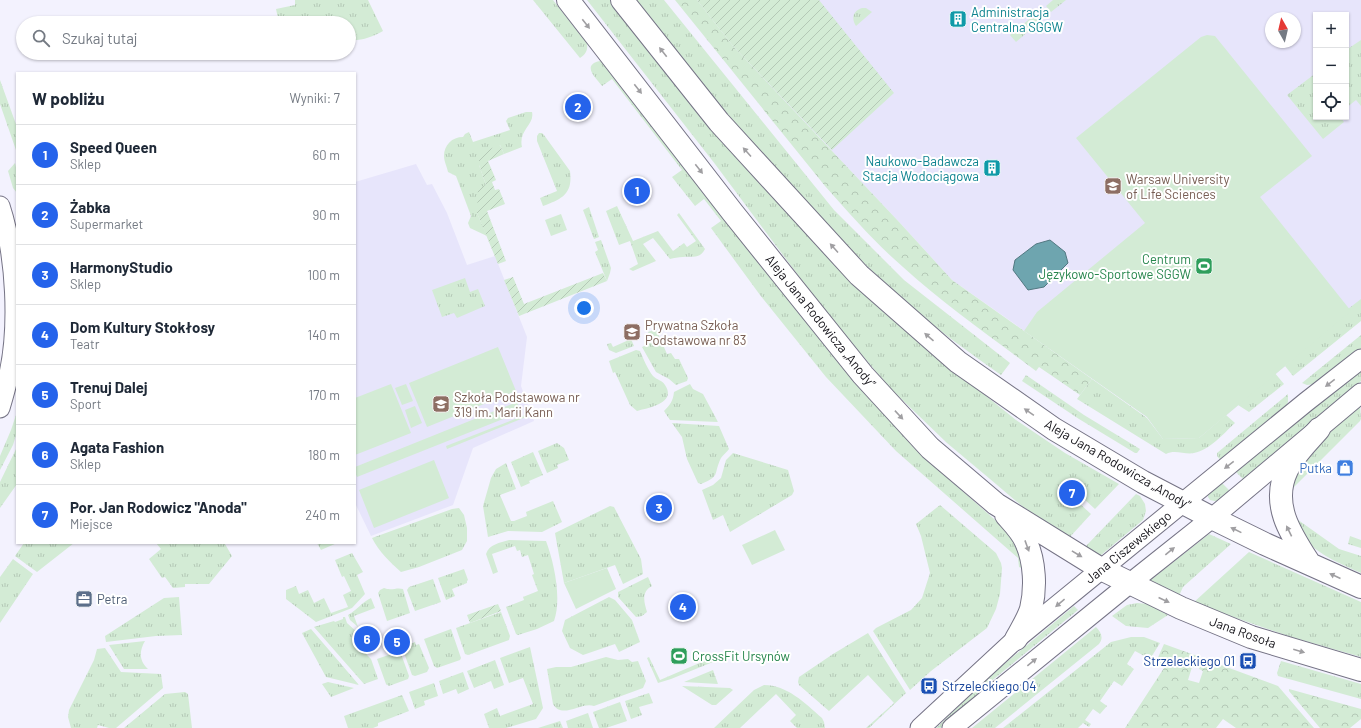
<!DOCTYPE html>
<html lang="pl">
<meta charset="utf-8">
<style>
body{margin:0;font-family:Barlow,sans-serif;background:#f2f2f3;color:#1f2937}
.controls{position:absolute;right:12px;top:12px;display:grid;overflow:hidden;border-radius:0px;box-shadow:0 1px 3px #0004}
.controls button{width:36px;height:36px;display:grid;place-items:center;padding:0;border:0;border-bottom:1px solid #e0e1e3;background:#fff;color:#1f2937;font:20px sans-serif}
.compass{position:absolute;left:1265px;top:12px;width:36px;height:36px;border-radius:50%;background:#fff;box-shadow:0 1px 3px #0004;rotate:352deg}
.you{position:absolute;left:584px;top:308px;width:14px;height:14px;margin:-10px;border:3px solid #fff;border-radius:50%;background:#1a73e8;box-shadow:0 0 0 6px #1a73e833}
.badge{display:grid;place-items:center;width:26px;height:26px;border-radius:50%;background:#2563eb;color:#fff;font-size:13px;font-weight:700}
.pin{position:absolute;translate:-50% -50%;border:2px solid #fff;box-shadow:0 1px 4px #0006}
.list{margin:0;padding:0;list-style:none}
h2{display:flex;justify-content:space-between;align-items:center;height:52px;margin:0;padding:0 16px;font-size:17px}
h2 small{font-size:13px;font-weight:400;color:#747a83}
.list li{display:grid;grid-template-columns:26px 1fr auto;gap:12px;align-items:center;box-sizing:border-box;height:60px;padding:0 16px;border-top:1px solid #e0e1e3}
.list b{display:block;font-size:15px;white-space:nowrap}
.list p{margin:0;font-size:13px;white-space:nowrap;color:#747a83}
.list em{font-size:13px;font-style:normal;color:#747a83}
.icon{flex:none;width:22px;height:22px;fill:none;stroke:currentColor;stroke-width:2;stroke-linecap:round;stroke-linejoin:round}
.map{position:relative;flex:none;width:1361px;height:728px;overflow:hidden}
.search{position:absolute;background:#fff;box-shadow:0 1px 3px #0004;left:16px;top:16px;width:340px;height:44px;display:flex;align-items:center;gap:10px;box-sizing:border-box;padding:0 14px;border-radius:22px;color:#747a83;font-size:15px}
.panel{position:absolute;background:#fff;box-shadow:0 1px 3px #0004;left:16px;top:72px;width:340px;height:472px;border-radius:0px}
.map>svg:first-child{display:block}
.built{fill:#e7e5fb;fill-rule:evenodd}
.grass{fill:url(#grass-tufts)}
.forest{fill:url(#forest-crowns)}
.garden{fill:url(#garden-furrows)}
.pitch{fill:#d3ebd5}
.water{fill:#6ea5af;stroke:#527881}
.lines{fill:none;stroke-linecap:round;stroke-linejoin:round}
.tertiary-casing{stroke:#757385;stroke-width:21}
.secondary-casing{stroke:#757385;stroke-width:24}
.tertiary{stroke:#fff;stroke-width:19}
.secondary{stroke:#fff;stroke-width:22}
.oneway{fill:#a09fa2}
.labels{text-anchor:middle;stroke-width:4;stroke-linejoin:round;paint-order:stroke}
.culture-label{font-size:13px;fill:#0d838f;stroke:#fff;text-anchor:start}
.education-label{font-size:13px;fill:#785e54;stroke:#fff;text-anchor:start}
.leisure-label{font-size:13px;fill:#27864d;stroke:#fff;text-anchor:end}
.street-label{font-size:13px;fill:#111016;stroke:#fff}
.shop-label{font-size:13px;fill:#366cbe;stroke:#fff;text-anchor:end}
.service-label{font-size:13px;fill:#4e5e75;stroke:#fff;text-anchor:start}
.transit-label{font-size:13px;fill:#164399;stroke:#fff;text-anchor:end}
</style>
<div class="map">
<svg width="1361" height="728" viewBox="0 0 1361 728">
<defs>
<pattern id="grass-tufts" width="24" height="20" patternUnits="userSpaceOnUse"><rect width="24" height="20" fill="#d3ebd5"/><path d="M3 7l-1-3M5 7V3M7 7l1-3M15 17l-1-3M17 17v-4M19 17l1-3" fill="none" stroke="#b4c8b6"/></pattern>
<pattern id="forest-crowns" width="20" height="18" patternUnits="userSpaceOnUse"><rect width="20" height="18" fill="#d3ebd5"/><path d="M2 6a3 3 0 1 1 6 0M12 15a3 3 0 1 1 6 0" fill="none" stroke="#b4c8b6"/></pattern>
<pattern id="garden-furrows" width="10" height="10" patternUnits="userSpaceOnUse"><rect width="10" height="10" fill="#d3ebd5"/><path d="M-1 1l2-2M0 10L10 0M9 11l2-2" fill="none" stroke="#b4c8b6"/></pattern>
</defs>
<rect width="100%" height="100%" fill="#f3f2fe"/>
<!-- built -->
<path class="built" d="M697,0h664v303l-162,135 -36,1 -16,-22 -195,-137 -52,-57 -167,-177zM1316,15h30v102h-30zM1271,18h24v24h-24z
M416,164l11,21 5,-1 15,29 20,52 28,-9 32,81 -6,49 13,35 -61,27 -20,57 -82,31 -16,-33v-321z"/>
<!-- grass -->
<path class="grass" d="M295,0h73l15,31c-11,6 -21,10 -34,9v-17h-70l-3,-14 19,-4z
M533,0h20l34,43c1,7 -1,11 -7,15z
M587,0h23l44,53 290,309 72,58 49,33 54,31 -24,25 -23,-21 -4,5 23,21 -22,24 -47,-32 -32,-27 -43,-36 -57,-55 -63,-74 -112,-150z
M632,0h32l170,210 70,70 106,83 -9,12c-31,-22 -62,-44 -91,-69 -104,-91 -189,-201 -278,-306z
M1053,0h13l-15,12 -5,-6z
M862,8h4l6,4 -16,14c-5,-8 -3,-15 6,-18z
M1038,12l6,6 -28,24 -6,-7z
M1361,40v66l-5,-6 -10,8v-58z
M600,61l4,2 261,328 50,58 96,85 6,9 7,26 -5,-2 -1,-9 -122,-107 -70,-74 -66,-82 -49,-67 10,-7 -17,-22 -9,7 -23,-29 10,-7 -70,-91 -10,7c-6,-8 -21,-21 -2,-25z
M1316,73v44h24l4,5 -21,17 -36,-44z
M0,80l17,47v26l-17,-49z
M526,112h6c3,13 -14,18 -10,35l-18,7 -4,-9 -21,20 7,20 -9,28 10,23 -17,-8 -2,-5 3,-7 -15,-40 -8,-4c-1,-5 -4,-11 -4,-16 0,-11 8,-19 19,-19l2,-3 4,-2 4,10 37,-12 -4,-9 2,-3z
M539,133h3l2,2 26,36c3,23 -8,28 -27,35l-3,-8 17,-7 -20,-50v-5z
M15,163l2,9v21l-4,-5 -5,-17z
M617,206l16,35 25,-10 15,20 11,-8 3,4 9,-6 -19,-26 2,-2 26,36c-5,10 -12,7 -22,8 -5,0 -9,1 -13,2l-17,-21 -10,6 13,17 -23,10 -4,-2 9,-5 -8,-23 -11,4 -13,-34z
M589,207l10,30 -5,2 -11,-29z
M561,214l6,16 -16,6 -6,-16z
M601,240l10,28 -1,5 -3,8 -12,-29 3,-2 -3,-8z
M465,278l5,14 8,-3 7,17 -28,12 -3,-5 -12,4 -10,-27z
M1361,299v22l-68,55 -8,-10 59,-54z
M656,329l11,25 4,-1 4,6h4l9,19 -1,3 -11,4 -7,-6 -13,-7 -14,-25 10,-5 -4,-10z
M1361,335v15l-46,34 -8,1 -5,-2z
M631,339l3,7 -18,7 -7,-3 -2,-6 4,-1 2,4z
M636,350l4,1c3,7 8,19 13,25 4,4 9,4 12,9 12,18 -16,23 -28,26l-7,-6 -15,-33 -2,1 -4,-12z
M1258,353l26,31 -35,28 -11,-7z
M1361,370v11l-43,40 -73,60 -10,-10z
M1026,375l58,40 56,34 -3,4h-2l-56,-34 -57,-38z
M1092,379l55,39 16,21 36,-1 27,-23 9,8c-12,11 -25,27 -41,30 -9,2 -19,-4 -28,1l-89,-55z
M690,384l3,5 10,5 15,28 -48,-2 -6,-9c6,-6 9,-10 10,-19z
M1288,394v8l-3,6 -64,53 -4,-5v-3z
M1360,404l1,15 -1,2 -71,71 15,-35z
M17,412v20l-4,13 -13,25v-14l11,-26z
M672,423l47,3 10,23c-2,3 -6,6 -8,9 -8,16 0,18 -20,26l-3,-1 -11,-24 -5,-22z
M557,443l7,5 5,12 -12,5 1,3 -11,5 -9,-22z
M17,447v37l-17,24v-26z
M533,452l10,23 -14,6 1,2 -9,4 -10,-25z
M733,453l55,17 6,21 -2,4 -62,37 -7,-17 -10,5 -11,-30 11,-5 8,-7 5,-18z
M506,463l10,26 -16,6 11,26h3l13,-5 -1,-4 27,-11 9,21 -20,10 -34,-1 -20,6 -5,-31 8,-28 5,-9z
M1221,482l10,10 -12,10 -9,-2 -2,-3v-4z
M1136,494l4,2 5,8 1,7 -3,9 -43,36 -15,-9z
M940,505l56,48 5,10 1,5 -2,26 -4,15 -9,19 -56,43 -21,19 -37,-59 3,-3 35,-18 11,-12 8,-25 -9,-37 -5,-12z
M610,506l4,1 27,52 2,15 -20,10 -8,-19 -51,18 -9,-50z
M459,508l5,7 3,13v13l-5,9 -43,17 -18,5c-11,-10 -22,-20 -29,-34l80,-29z
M1294,517l45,32 22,7v17c-14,-6 -41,-18 -51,-29 -7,-8 -11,-18 -16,-27z
M1209,534l22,10 -48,43 -5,11 -30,-16z
M1350,536l11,4v8l-13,-4z
M509,540l37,1c8,21 16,58 8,80l-17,8 -19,6 -2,-1 -10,-27 18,-7 -1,-3 15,-6 -6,-16 2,-1 -6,-19 -6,2 -2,-7 -3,1 -2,-5 -23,8 6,18 -5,2 -7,-20c3,-10 14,-11 23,-14z
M24,543h50l-37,29 -22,-16z
M156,543h70l-1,1 7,12 -23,28h-24v3l-12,1 -8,-11 -3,1 -13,-19 12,-10z
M317,543h20l-16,7z
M1249,552l112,50v55l-70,-20 -98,-34z
M352,553l11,19 -6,3 8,19 -13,14 -36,14 -30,-23v-9l10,-4 3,8 9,-4 6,13 10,-5 7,15 17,-6 -5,-12 8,-4 -7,-15 -2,1 -7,-17z
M13,559l20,15 -33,49v-46z
M464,569l4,11 -1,1v2l-15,6 3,7 -9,4 -8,-22z
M648,577l4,9c-11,6 -8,16 -5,26l-5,4 -6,1 -18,-20v-5z
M433,579l8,23 -26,9 -8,-21 2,-3z
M384,588c7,3 13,-1 19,1l7,24 -23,8 -9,-28 2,-3z
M179,597l3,38 -26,1 -50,6 -1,-6 59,-38z
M609,597l6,3 17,20 8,22 -21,10 -4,-8 -32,11 -13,-7 -8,-17 3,-11z
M371,598l4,10 -21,8 4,11 -8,-7 -2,-5c9,-5 14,-13 23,-17z
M1137,603l11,1 20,11 -20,13 -22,-2 -14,-10 15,-11z
M1074,606l4,4 -89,73 -48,45h-5l55,-53z
M501,612l9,24 -1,4 -41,15 -3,-1 -9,-26z
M343,617h2l2,6 11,10 9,22 4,4 7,20 -14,5 -50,-57 20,-6 1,1 8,-3z
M1096,627c5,5 8,11 3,17l-104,84h-23z
M311,629l48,56 -33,-8 -24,-44z
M451,629l10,29 -1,2 -23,8 -3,-2 -10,-27z
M868,633l38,60 -37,35h-3l28,-25 -26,-28 -39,36 -30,-26 -1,-3 1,-5 3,-2 31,-21z
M1131,637h13l16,6 -10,16 -15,-8 -8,13 7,5 -12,17 -8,-5 -14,20 7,5 -7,8 -7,-5 -8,11 6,4 -2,3 -6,-4 -5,5h-75l108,-86z
M145,641c-6,10 -6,20 3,28h-24l-15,-24z
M415,642l1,3 3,-1 10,24 -2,4 -12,4 -3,-1 -9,-25 5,-2 -1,-3z
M530,647l13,61 -7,11 -30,9h-17l-5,-14 13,-6 3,8 33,-12 -10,-26 -14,5 -9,-25z
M105,648l16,24 40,2 2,14 -47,40h-7l-11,-3 -1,3h-26l-3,-11 1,-7 25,-50 3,-11z
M400,651l9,25 -1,3 -19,7 -3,-2 -9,-25z
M606,657l12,3 10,-1 4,3 6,-1 8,20 -3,7 -49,18c-12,-5 -32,14 -41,-2l-6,-35 9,-2h15z
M649,657l11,23 51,-22 2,4 -42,17 -13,4 -11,-25z
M495,660l9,25 -10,4 -3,-8 -17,7 -7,-17z
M1281,661l80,23v15l-83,-23 -1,-3z
M713,670l5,14 -34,-2z
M463,672l6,17 -11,5 -2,-5 -13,5 -4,-13z
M328,682l26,6 -23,9 -9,-13z
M434,683l4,13 -14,5 1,4 -10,4 -6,-17z
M764,685c23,0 41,18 58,33l2,4 1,6h-28l-7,-7 6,-6 -20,-21 -36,34h-26l40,-38z
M682,686l48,2 3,2 -17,15h-4z
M185,692l3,2 4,34h-68l41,-34z
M649,693l4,10 -14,4 3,8 -11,4 -6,-18z
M402,695l7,16 -31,12v3l-5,2h-25l-4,-12z
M620,702l7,19 -21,7h-7l-6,-16z
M588,713l5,15h-25l-2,-7z
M560,721l3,7h-25z"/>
<!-- forest -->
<path class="forest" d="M675,0h22l36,46 167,177 52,57 140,99 -12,16 -41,-28 -3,4c-45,-34 -91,-66 -133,-104 -28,-24 -53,-53 -78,-81z
M1164,644l36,13 -3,11 -5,-1 -4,13 11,3 4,-12 -4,-2 3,-11 76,28 36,42h-78l-13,-9 -7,9h-91l39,-60 -8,-6z
M1289,689l72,20v10l-11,9h-30l-31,-37z"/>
<!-- garden -->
<path class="garden" d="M697,0h122l75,93 -62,57 -99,-104z
M500,145l4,9 -16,7 8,19 -4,2 3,8 4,-1 6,15 -18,7 19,50 -8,3 -21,-51 1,-25 8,-3 -7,-20v-12z
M603,273l4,8 -88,35 -15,-36 9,-3 11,27z
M498,604l3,7 -31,12 -3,-8z"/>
<!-- pitch -->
<path class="pitch" d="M1207,35l8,1 97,120 -52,41 91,114 -152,127 -36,1 -16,-22 -123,-86 13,-19 108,-89 -69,-85 125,-101z
M498,347l18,44 -89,36 -18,-44z
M391,384l20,49 -56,22v-57z
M406,384l7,17 -11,4 -7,-17z
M517,402l4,10 -164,65 -2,-5v-5z
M415,406l7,17 -11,5 -6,-18z
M525,415l1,2 -79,32 -1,-3z
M434,460l15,38 -75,30 -15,-38z
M775,530l10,20 -33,15 -10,-20z
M607,568l9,21 -40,20 -12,-26z"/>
<!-- water -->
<path class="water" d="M1050,240l15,12 3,11 -24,24 -16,3 -15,-20 2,-10 21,-16z"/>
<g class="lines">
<defs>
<path id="tertiary" d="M0,206c16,49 20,122 8,172 -2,10 -5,20 -8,30
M920,728l96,-89 290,-237 55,-43
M952,728l177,-144 83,-66 149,-125"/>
<path id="secondary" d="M568,0l165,213 130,162 67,73 66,56 105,65 80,39 70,29 110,33
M622,0l97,122 140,153 99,87 96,67 89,53 69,36 53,26 96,43
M1006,515c8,9 16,17 20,27 9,20 10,46 5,67 -3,10 -10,21 -15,30
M1310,564c-18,-28 -40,-59 -23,-94 7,-15 21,-28 32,-41"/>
</defs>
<!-- tertiary casing -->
<use href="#tertiary" class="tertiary-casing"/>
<!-- secondary casing -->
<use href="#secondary" class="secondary-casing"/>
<!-- tertiary -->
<use href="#tertiary" class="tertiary"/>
<!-- secondary -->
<use href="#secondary" class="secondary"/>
</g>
<!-- one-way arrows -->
<defs><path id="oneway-solid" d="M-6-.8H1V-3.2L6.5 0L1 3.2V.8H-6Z"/></defs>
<g class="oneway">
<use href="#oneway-solid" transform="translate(586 24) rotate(52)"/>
<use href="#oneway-solid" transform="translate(663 52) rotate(-128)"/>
<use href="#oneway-solid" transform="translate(638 89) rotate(52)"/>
<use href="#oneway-solid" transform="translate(747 152) rotate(-132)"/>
<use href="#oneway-solid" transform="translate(699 169) rotate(52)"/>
<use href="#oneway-solid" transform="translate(834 248) rotate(-132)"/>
<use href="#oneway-solid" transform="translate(929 337) rotate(-139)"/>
<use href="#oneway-solid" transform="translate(1330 383) rotate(142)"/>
<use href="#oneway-solid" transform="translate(1029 412) rotate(-145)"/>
<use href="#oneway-solid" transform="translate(899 415) rotate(47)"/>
<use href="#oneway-solid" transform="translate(1229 465) rotate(142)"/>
<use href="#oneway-solid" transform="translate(1236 530) rotate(-154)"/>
<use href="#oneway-solid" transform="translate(1289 531) rotate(-116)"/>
<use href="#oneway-solid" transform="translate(1027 546) rotate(70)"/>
<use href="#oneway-solid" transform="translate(1170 551) rotate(-39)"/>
<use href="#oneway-solid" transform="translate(1077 554) rotate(31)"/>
<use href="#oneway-solid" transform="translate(1335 576) rotate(-156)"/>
<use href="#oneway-solid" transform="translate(1164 600) rotate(25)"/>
<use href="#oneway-solid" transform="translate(1060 603) rotate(140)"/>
<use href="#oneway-solid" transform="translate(1299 651) rotate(16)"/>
<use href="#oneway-solid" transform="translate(1032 662) rotate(-39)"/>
</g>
<!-- icons -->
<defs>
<symbol id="building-square" viewBox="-11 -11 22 22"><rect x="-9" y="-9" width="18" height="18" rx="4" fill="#0f9aa8" stroke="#fff"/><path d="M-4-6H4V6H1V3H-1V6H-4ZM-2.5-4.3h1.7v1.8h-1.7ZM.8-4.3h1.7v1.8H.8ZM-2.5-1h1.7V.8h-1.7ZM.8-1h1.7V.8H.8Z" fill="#fff"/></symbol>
<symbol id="university-square" viewBox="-11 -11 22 22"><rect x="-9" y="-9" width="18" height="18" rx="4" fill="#8d6e63" stroke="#fff"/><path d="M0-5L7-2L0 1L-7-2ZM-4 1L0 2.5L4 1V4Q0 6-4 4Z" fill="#fff"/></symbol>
<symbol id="stadium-square" viewBox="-11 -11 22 22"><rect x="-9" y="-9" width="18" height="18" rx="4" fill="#2e9e5b" stroke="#fff"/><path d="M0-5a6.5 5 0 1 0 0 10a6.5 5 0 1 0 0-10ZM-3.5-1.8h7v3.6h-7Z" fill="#fff"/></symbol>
<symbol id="school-square" viewBox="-11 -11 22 22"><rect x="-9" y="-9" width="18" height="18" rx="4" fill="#8d6e63" stroke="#fff"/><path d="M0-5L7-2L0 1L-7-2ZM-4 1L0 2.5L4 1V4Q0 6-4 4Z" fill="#fff"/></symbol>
<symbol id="shop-square" viewBox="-11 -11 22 22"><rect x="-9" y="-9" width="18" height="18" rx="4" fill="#3f7fe0" stroke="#fff"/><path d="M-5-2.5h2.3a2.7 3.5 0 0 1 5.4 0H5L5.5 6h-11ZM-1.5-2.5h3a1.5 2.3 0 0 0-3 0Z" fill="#fff"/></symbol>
<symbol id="office-square" viewBox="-11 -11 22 22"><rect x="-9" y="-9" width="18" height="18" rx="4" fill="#5c6f8a" stroke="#fff"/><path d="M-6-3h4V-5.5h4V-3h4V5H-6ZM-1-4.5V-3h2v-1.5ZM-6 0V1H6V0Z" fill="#fff"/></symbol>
<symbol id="bus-square" viewBox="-11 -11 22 22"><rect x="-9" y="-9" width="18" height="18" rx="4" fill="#1a4fb4" stroke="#fff"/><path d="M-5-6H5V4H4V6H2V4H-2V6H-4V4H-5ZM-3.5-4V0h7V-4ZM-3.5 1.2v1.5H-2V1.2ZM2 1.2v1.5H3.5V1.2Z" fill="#fff"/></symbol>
</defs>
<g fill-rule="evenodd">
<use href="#building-square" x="948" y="9" width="20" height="20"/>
<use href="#building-square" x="982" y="158" width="20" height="20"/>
<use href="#university-square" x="1103" y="176" width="20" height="20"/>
<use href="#stadium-square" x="1194" y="256" width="20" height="20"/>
<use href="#school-square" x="622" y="322" width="20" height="20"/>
<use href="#school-square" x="431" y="394" width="20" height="20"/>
<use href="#shop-square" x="1335" y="458" width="20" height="20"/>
<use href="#office-square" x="74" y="589" width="20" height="20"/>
<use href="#stadium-square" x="669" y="646" width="20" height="20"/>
<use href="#bus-square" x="1238" y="651" width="20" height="20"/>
<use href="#bus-square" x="919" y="676" width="20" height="20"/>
</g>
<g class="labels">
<!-- culture labels -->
<g class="culture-label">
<text x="971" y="17">Administracja<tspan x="971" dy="15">Centralna SGGW</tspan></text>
<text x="979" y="166" text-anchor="end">Naukowo-Badawcza<tspan x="979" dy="15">Stacja Wodociągowa</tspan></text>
</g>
<!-- education labels -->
<g class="education-label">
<text x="1126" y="184">Warsaw University<tspan x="1126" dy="15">of Life Sciences</tspan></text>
<text x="645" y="330">Prywatna Szkoła<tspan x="645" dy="15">Podstawowa nr 83</tspan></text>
<text x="454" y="402">Szkoła Podstawowa nr<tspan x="454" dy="15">319 im. Marii Kann</tspan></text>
</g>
<!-- leisure labels -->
<g class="leisure-label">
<text x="1191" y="264">Centrum<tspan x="1191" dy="15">Językowo-Sportowe SGGW</tspan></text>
<text x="692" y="661" text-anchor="start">CrossFit Ursynów</text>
</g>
<!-- street labels -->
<g class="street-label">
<text transform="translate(821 321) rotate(51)" y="5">Aleja Jana Rodowicza „Anody”</text>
<text transform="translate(1118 464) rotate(30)" y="5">Aleja Jana Rodowicza „Anody”</text>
<text transform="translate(1128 547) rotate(-39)" y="5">Jana Ciszewskiego</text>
<text transform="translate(1243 632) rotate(20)" y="5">Jana Rosoła</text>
</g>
<!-- shop labels -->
<g class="shop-label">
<text x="1332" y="473">Putka</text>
</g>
<!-- service labels -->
<g class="service-label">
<text x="97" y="604">Petra</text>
</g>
<!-- transit labels -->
<g class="transit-label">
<text x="1235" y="666">Strzeleckiego 01</text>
<text x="942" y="691" text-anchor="start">Strzeleckiego 04</text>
</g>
</g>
</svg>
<div class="controls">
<button>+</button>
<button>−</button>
<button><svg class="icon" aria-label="locate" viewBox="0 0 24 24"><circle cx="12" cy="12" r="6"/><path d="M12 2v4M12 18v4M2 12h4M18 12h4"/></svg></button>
</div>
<svg class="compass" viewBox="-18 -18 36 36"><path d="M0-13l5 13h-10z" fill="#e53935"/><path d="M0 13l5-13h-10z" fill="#747a83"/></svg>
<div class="you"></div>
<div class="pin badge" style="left:637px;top:191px">1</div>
<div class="pin badge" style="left:578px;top:107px">2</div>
<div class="pin badge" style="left:659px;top:508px">3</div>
<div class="pin badge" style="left:683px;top:607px">4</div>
<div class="pin badge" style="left:397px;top:642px">5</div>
<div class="pin badge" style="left:367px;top:639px">6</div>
<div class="pin badge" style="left:1072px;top:493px">7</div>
<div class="search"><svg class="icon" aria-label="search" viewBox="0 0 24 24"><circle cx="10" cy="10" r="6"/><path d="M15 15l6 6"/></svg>Szukaj tutaj</div>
<section class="panel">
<h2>W pobliżu<small>Wyniki: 7</small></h2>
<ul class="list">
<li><span class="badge">1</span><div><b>Speed Queen</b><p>Sklep</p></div><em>60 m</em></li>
<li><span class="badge">2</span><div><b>Żabka</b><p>Supermarket</p></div><em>90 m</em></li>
<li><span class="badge">3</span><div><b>HarmonyStudio</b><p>Sklep</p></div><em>100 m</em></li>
<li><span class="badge">4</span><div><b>Dom Kultury Stokłosy</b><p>Teatr</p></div><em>140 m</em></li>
<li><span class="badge">5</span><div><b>Trenuj Dalej</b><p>Sport</p></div><em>170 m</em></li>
<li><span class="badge">6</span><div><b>Agata Fashion</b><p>Sklep</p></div><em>180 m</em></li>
<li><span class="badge">7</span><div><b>Por. Jan Rodowicz &quot;Anoda&quot;</b><p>Miejsce</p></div><em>240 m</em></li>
</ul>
</section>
</div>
